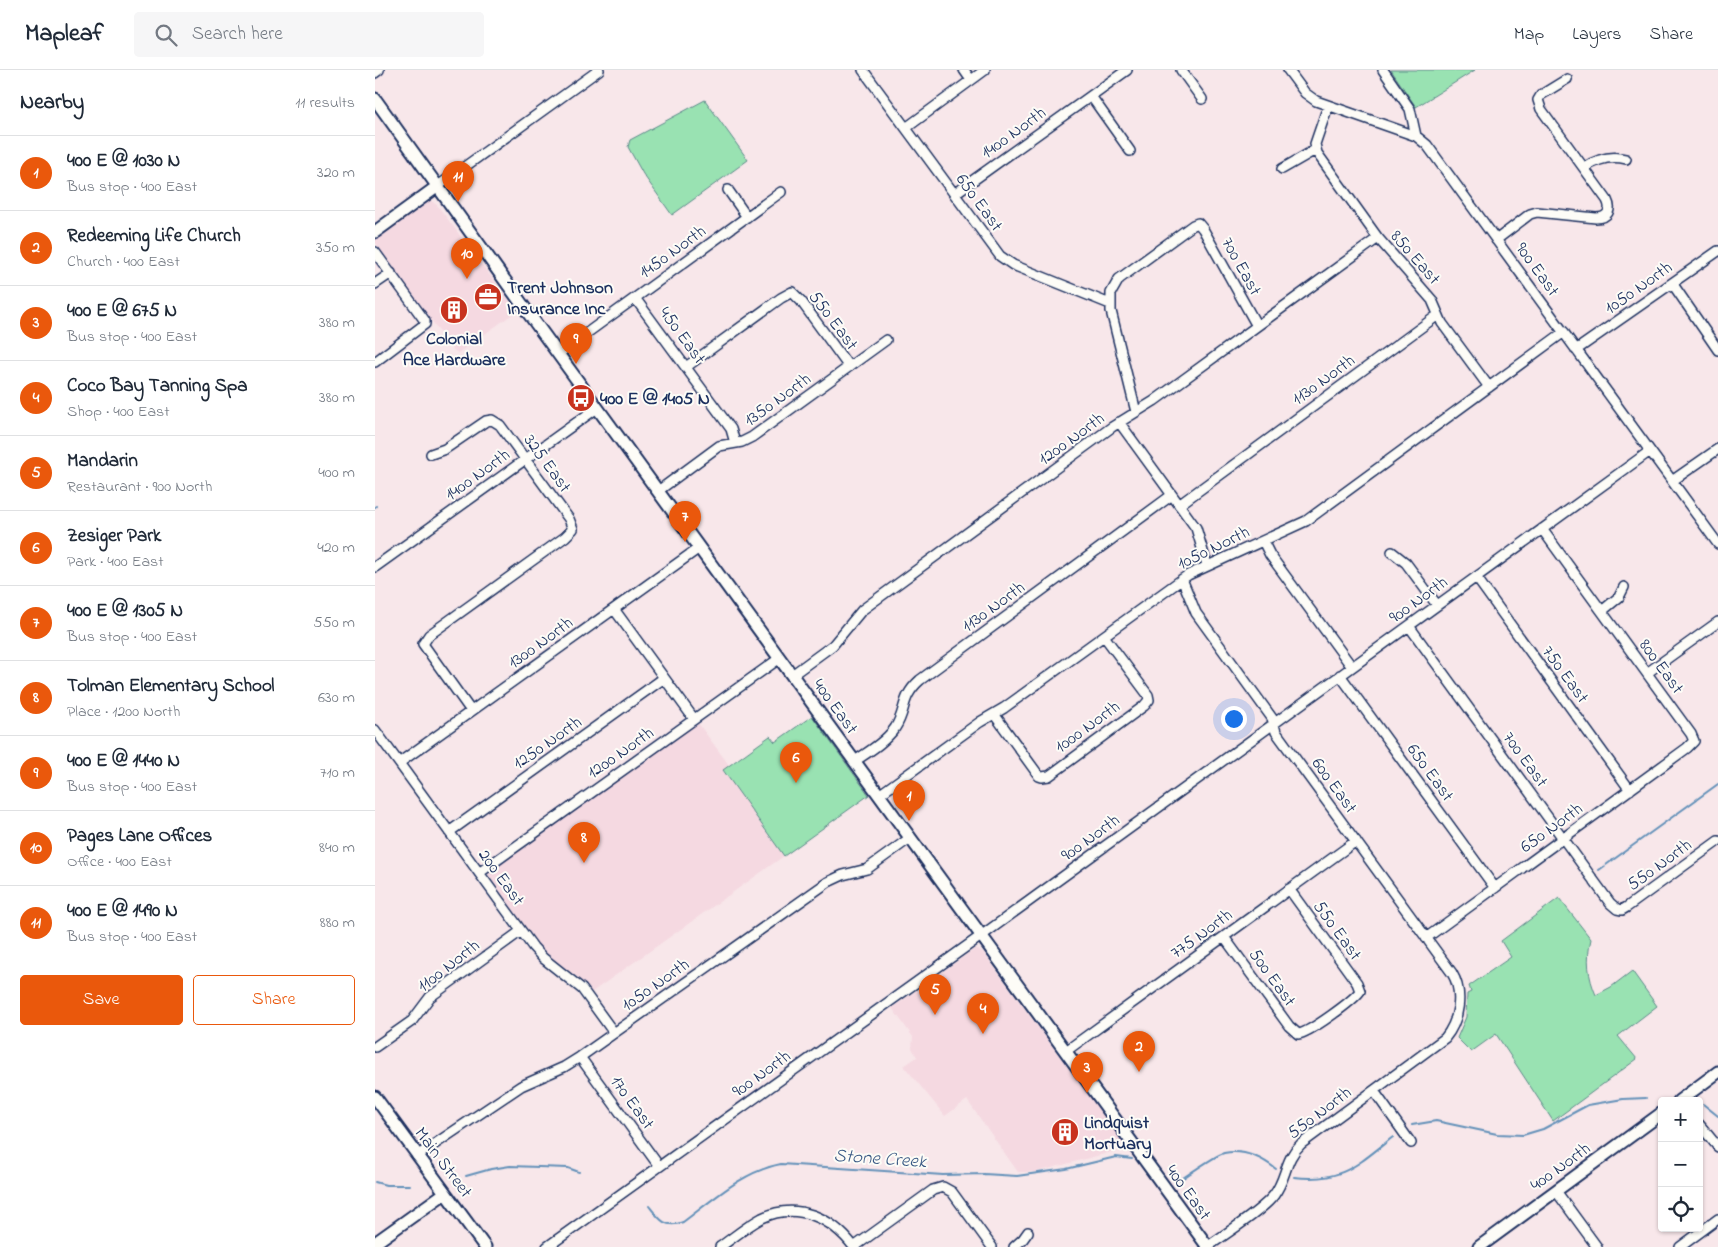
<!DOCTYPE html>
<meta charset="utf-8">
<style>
body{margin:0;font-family:"Indie Flower",sans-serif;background:#f6f6f7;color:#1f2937}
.controls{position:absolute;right:15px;bottom:15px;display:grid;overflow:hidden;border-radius:5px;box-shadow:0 1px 4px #0004}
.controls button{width:45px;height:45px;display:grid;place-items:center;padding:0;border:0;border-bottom:1px solid #e0e1e3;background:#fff;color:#1f2937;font:25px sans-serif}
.you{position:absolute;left:858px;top:648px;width:18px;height:18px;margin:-12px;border:4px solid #fff;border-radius:50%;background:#1a73e8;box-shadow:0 0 0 8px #1a73e833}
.badge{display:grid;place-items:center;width:32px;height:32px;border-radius:50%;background:#ea580c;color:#fff;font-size:16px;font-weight:700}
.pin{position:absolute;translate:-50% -41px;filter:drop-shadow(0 1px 2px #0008)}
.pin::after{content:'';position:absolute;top:26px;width:18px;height:15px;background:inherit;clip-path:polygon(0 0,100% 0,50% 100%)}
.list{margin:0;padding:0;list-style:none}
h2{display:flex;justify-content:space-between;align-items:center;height:65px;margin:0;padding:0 20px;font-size:21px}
h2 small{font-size:16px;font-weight:400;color:#747a83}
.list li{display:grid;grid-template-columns:32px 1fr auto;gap:15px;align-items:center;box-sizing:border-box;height:75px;padding:0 20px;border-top:1px solid #e0e1e3}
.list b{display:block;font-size:19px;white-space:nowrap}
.list p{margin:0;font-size:16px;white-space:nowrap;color:#747a83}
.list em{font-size:16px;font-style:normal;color:#747a83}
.actions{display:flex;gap:10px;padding:15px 20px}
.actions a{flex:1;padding:11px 0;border:1px solid #ea580c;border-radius:5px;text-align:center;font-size:18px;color:#ea580c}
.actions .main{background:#ea580c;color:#fff}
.icon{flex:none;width:28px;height:28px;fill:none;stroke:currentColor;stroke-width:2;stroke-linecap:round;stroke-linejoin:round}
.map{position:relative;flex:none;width:1343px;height:1177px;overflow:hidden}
header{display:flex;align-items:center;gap:30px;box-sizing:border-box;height:70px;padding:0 25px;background:#fff;border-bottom:1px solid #e0e1e3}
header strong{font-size:24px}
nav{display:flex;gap:28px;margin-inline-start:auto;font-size:18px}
.search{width:350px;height:45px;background:#f6f6f7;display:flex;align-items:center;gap:12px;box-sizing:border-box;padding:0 18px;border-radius:5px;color:#747a83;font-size:19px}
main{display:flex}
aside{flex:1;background:#fff}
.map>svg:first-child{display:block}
.built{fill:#f5d9e1}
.green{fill:#99e2b2;stroke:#5a8888}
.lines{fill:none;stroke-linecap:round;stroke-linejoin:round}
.stream{stroke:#6491b9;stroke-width:2}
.street-casing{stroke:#1b2f5e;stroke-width:12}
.secondary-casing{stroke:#1b2f5e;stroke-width:15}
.street{stroke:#fdfcf7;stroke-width:9}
.secondary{stroke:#fdfcf7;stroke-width:11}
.labels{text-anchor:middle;stroke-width:4;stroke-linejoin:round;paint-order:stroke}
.street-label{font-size:18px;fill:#1b2f5e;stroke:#fdfcf7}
.poi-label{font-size:18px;font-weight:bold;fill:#1b2f5e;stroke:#fdfcf7;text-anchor:start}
.water-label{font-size:19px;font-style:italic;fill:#395884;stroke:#fdfcf7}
</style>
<header>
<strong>Mapleaf</strong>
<div class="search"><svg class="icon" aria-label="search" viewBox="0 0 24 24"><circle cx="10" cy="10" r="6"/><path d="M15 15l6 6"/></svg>Search here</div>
<nav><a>Map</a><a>Layers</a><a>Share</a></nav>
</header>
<main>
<aside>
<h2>Nearby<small>11 results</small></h2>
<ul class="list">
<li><span class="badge">1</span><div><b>400 E @ 1030 N</b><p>Bus stop · 400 East</p></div><em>320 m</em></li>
<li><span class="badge">2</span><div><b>Redeeming Life Church</b><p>Church · 400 East</p></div><em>350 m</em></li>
<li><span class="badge">3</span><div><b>400 E @ 675 N</b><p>Bus stop · 400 East</p></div><em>380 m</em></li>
<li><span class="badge">4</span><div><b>Coco Bay Tanning Spa</b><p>Shop · 400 East</p></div><em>380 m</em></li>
<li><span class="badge">5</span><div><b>Mandarin</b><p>Restaurant · 900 North</p></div><em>400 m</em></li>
<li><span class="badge">6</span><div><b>Zesiger Park</b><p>Park · 400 East</p></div><em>420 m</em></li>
<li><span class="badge">7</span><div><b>400 E @ 1305 N</b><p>Bus stop · 400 East</p></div><em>550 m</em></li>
<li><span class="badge">8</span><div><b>Tolman Elementary School</b><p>Place · 1200 North</p></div><em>630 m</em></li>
<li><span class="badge">9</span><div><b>400 E @ 1440 N</b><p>Bus stop · 400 East</p></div><em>710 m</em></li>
<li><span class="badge">10</span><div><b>Pages Lane Offices</b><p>Office · 400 East</p></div><em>840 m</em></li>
<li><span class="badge">11</span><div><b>400 E @ 1490 N</b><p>Bus stop · 400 East</p></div><em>880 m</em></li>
</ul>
<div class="actions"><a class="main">Save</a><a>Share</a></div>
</aside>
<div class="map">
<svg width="1343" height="1177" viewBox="0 0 1343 1177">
<rect width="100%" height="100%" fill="#f8e7ea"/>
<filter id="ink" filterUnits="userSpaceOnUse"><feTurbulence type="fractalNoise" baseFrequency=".02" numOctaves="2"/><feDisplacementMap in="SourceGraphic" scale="10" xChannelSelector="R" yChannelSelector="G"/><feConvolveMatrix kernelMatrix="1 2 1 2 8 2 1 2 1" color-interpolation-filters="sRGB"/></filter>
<g filter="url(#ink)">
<!-- built -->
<path class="built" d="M55,130l7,5 80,106 -59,42 -6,-4 -77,-107v-2z
M323,653l31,42 -6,5 61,86 -192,136 -17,-17 -20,-13 -13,-12 -54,-75 4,-5z
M601,878l7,4 144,196 -91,24h-18l-51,-72 -22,16 -41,-50 13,-9 -5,-9 1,-11 -21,-29z"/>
<!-- green -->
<path class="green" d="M1016,0h84l-59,37z
M330,30l43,60 -76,55 -29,-41 -15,-27 2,-7z
M437,646l57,79 -85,61 -61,-86 47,-34 5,6z
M1184,828l32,41c-5,20 -3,38 5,56l15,-8 21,-16 25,35 -39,30 19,23 -84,62 -57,-87 -25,18 -14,-14 9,-21 1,-23 4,-2 -2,-6 42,-29 -10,-16z"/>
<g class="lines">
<!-- stream -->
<path class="stream" d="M0,437l1,-1
M1224,800l119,-86
M1328,1034l15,12
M1037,1055l24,-4 61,13 26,1 20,-6 45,-24 35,-6 23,-1
M91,1106l25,-7 19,-3 58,2 11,4
M919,1107c48,6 64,-13 99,-40
M805,1110c9,-6 36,-25 44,-27 19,-4 38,5 52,16
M0,1112l11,3h24
M274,1136c10,13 16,23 34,16 30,-22 60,-51 98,-58l162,11 41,-1 33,2 49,-7 50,-12 16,2"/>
<defs>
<path id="street" d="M488,0l137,186 13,9 97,39
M589,0l7,10
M806,0l21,29
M913,0l17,23 11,8 100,35 11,9 291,399
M1008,0l27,39 6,27
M0,3l4,-3
M716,26l39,55
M953,36l-13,38 2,9 61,85 54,62 10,23 47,64
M531,58l79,-58
M1209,98c13,-9 26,-13 42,-9
M907,99l33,-19
M63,116l161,-116
M353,120l19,27
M579,124l173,-124
M1121,170l34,-26 7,-2 59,6c12,0 16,-8 11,-18l-66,-91 -3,-9 3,-5 26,-16
M0,182l50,69v3l-50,38
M1297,213l46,67
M0,214l16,-11
M260,228l96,131 4,14
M1201,280l142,-99
M183,284l223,-162
M311,297l95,-69 11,-6 9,9 48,66
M761,342l-25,-101v-18l8,-14 74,-54 5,-2 5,6 54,97
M744,352l77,106 11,37
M56,384l14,-5 41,-28 6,-1 8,5 69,94 4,10 -8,8 -136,98 -6,9 48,67
M1297,411l46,-32
M283,421l61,-45 23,-4 10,-5 134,-97
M804,435l259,-190
M888,471l7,14 82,112
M1017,482l14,11 31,42
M0,497l222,-159
M1101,507l154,213
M807,509l14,34 76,105 4,14 176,241c12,20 7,48 -7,65l-144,106c-17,16 -14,34 -27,51 -12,16 -49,39 -67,52
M239,539l80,110
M1227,541l17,-14 5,-10
M1034,556l201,277 7,6 5,1 5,-3 91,-66
M1272,603l71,-51
M417,605l41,-30 29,-35 250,-183 42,-26 224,-163
M965,605l155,213
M619,644l45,62 3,1 7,-1 95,-70 5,-6 -1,-5 -44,-59
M0,660l158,217 10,11 39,31 32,44
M480,691c13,-9 30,-19 40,-33 12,-18 5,-30 25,-48l252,-185
M24,693l300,-215
M504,725l101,-73 24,-14 184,-133 118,-54 258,-189
M74,762l215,-154
M104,803l301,-215
M849,867l65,89 9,8c11,-1 55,-33 62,-43l-3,-8 -68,-94
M1051,868l261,-190 7,-7 -3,-7 -149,-205
M0,977l37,-26 18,-24 91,-66
M691,981l290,-210
M205,987l79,109
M999,1021l37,52
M1324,1054l19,23
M42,1086l104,-70 43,-19 16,-10 248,-175 15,-7 24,-6 43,-31
M1181,1121l41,56
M172,1177l434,-311 669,-485
M345,1177c14,-10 27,-21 42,-29 35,-17 70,0 92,29
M479,1177l79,-57 10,-3 9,5 40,55
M639,1177l9,-8 5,-7
M1305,1177l38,-28"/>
<path id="secondary" d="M0,29l154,215 679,933
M0,162l63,-46
M0,1027l110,150
M1304,1031l39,-29
M0,1173l70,-50
M1104,1177l183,-134"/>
</defs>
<!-- street casing -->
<use href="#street" class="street-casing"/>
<!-- secondary casing -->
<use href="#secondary" class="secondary-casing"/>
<!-- street -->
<use href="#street" class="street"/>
<!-- secondary -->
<use href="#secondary" class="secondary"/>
</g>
</g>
<!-- icons -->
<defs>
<symbol id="office-disc" viewBox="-11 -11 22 22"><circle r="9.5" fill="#c8321e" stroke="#fdfcf7"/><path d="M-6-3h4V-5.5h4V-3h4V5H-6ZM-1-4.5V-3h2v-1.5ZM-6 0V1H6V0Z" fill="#fff"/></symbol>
<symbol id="building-disc" viewBox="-11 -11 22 22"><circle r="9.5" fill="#c8321e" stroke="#fdfcf7"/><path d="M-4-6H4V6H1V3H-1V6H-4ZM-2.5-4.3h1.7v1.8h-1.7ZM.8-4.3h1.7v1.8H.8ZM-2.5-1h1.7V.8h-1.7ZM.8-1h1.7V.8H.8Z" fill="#fff"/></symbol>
<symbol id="bus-disc" viewBox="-11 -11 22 22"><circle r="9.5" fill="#c8321e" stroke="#fdfcf7"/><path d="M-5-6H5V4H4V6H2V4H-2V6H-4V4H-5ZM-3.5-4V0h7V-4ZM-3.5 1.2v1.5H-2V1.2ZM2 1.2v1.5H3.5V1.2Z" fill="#fff"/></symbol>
</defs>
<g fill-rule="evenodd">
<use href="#office-disc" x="97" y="211" width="32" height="32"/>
<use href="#building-disc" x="63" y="224" width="32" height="32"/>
<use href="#bus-disc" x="190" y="312" width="32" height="32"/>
<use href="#building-disc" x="674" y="1046" width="32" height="32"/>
</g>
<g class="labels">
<!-- street labels -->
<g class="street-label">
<text transform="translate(638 62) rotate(-36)" y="6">1400 North</text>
<text transform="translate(605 132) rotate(54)" y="6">650 East</text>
<text transform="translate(297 181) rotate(-36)" y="6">1450 North</text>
<text transform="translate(1041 187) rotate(49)" y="6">850 East</text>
<text transform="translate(867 196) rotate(61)" y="6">700 East</text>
<text transform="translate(1163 199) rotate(54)" y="6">900 East</text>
<text transform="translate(1263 217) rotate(-35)" y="6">1050 North</text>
<text transform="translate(459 250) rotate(53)" y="6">550 East</text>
<text transform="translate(308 265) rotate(54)" y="6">450 East</text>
<text transform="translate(948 309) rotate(-36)" y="6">1130 North</text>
<text transform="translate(402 329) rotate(-36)" y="6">1350 North</text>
<text transform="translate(696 368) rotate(-36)" y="6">1200 North</text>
<text transform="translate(173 393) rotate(54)" y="6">325 East</text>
<text transform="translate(102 404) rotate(-36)" y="6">1400 North</text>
<text transform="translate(838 477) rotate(-26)" y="6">1050 North</text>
<text transform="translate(1043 529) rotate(-36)" y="6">900 North</text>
<text transform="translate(618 536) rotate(-36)" y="6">1130 North</text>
<text transform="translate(165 572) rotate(-36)" y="6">1300 North</text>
<text transform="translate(1287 596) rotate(54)" y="6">800 East</text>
<text transform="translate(1191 604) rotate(54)" y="6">750 East</text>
<text transform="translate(461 636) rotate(54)" y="6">400 East</text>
<text transform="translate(712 656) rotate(-36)" y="6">1000 North</text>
<text transform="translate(172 672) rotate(-35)" y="6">1250 North</text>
<text transform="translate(245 682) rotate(-35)" y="6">1200 North</text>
<text transform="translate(1151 689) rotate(54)" y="6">700 East</text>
<text transform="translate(1056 702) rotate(54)" y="6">650 East</text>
<text transform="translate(960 715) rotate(54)" y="6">600 East</text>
<text transform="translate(1176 757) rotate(-36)" y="6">650 North</text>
<text transform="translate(715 767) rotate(-36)" y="6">900 North</text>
<text transform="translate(1284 794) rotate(-36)" y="6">550 North</text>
<text transform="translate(127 807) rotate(54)" y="6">200 East</text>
<text transform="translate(963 860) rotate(54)" y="6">550 East</text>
<text transform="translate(826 863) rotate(-36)" y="6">775 North</text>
<text transform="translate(73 895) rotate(-38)" y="6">1100 North</text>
<text transform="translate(898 907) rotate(54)" y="6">500 East</text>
<text transform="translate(280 914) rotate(-35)" y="6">1050 North</text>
<text transform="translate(386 1003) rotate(-36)" y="6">900 North</text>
<text transform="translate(258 1032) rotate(54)" y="6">170 East</text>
<text transform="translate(944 1042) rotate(-37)" y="6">550 North</text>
<text transform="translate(69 1092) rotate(53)" y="6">Main Street</text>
<text transform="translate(1185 1096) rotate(-36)" y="6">400 North</text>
<text transform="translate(814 1122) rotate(54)" y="6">400 East</text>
</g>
<!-- poi labels -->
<g class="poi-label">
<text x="132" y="223">Trent Johnson<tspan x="132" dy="21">Insurance Inc</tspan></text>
<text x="79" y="274" text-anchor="middle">Colonial<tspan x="79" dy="21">Ace Hardware</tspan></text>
<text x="225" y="334">400 E @ 1405 N</text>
<text x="709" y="1058">Lindquist<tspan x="709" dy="21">Mortuary</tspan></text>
</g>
<!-- water labels -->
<g class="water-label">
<text transform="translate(505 1087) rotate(4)" y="7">Stone Creek</text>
</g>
</g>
</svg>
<div class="controls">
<button>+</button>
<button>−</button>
<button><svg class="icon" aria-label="locate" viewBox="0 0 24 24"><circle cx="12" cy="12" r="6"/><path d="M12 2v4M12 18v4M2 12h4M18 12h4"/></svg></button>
</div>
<div class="you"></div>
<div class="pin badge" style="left:534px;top:751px">1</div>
<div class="pin badge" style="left:764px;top:1002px">2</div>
<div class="pin badge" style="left:712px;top:1023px">3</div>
<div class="pin badge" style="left:608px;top:964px">4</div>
<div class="pin badge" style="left:560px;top:945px">5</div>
<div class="pin badge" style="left:421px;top:713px">6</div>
<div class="pin badge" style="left:310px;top:472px">7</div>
<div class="pin badge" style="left:209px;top:793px">8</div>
<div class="pin badge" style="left:201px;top:294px">9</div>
<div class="pin badge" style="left:92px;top:209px">10</div>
<div class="pin badge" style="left:83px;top:132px">11</div>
</div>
</main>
